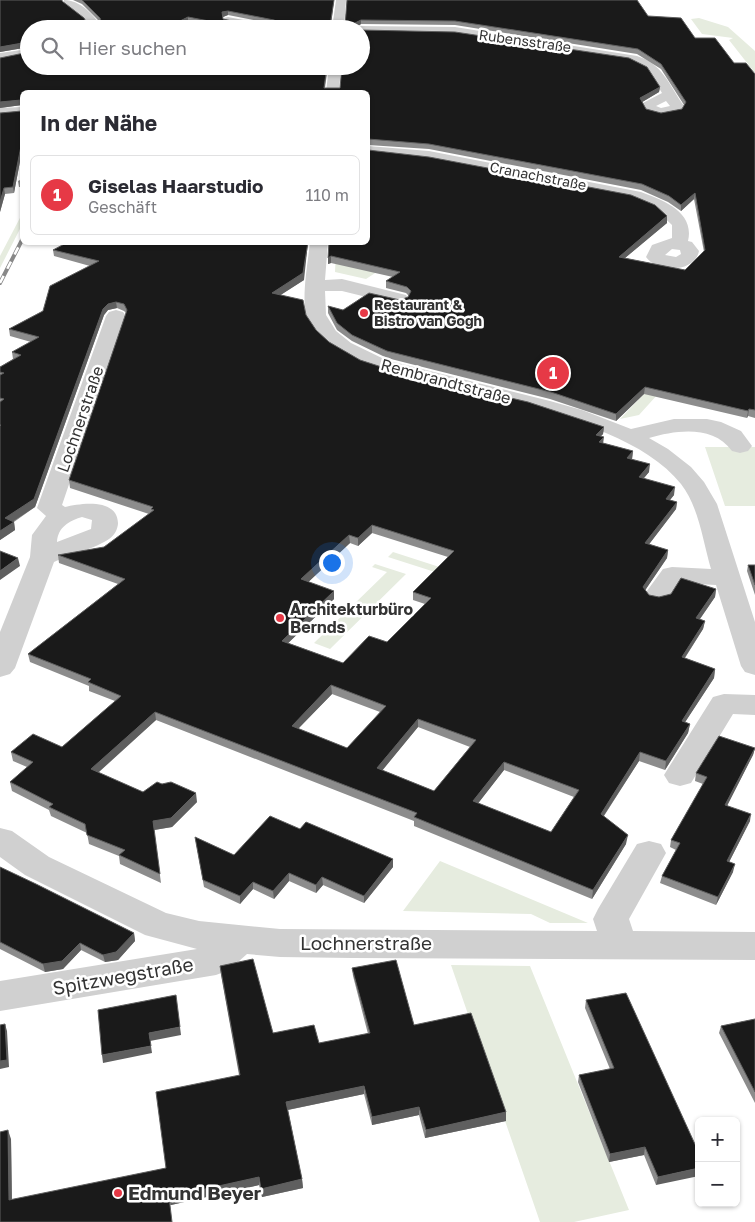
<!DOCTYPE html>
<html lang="de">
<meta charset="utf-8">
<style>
body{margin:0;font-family:"Golos Text",sans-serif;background:#f7f7f7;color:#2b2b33}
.controls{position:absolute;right:15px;bottom:15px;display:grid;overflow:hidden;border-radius:8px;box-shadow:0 1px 4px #0004}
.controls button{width:45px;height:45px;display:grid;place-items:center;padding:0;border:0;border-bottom:1px solid #e1e1e2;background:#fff;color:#2b2b33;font:25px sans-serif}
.you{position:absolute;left:331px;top:562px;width:18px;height:18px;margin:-12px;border:4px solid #fff;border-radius:50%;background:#1a73e8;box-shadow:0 0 0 8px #1a73e833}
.badge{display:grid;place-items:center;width:32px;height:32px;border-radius:50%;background:#e63946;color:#fff;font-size:16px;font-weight:700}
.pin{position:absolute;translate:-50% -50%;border:2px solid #fff;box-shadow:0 1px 5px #0006}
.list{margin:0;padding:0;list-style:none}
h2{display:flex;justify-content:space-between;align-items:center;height:65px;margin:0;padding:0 20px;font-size:21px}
h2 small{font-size:16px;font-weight:400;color:#7c7c81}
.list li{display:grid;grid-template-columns:32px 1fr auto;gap:15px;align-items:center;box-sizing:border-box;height:80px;margin:0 10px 10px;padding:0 10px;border:1px solid #e1e1e2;border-radius:8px}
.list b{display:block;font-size:19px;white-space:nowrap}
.list p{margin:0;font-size:16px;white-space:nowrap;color:#7c7c81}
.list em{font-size:16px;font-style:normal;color:#7c7c81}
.icon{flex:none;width:28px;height:28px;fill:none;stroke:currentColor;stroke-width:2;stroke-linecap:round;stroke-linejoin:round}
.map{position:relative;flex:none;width:755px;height:1222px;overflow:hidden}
.search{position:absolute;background:#fff;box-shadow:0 1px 4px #0004;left:20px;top:20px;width:350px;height:55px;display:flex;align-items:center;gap:12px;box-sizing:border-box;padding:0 18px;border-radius:28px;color:#7c7c81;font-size:19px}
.panel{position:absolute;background:#fff;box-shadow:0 1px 4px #0004;left:20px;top:90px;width:350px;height:155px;border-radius:8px}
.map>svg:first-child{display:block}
.green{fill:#e6ecdf}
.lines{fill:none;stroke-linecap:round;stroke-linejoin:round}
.minor{fill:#d0d0d0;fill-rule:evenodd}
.rail-casing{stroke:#888;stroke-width:4}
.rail{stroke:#fff;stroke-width:2.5;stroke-dasharray:8;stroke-linecap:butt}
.wall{fill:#8c8c8c;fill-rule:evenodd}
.shaded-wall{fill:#5f5f5f}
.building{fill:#1a1a1a;stroke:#5f5f5f;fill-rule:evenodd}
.poi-dot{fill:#e63946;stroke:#fff;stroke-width:2}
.labels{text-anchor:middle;stroke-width:5;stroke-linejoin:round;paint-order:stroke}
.far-street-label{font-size:14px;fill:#333;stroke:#fff}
.far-poi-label{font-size:14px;font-weight:bold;fill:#333;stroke:#fff;text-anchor:start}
.street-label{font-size:16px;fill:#333;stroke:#fff}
.poi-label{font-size:16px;font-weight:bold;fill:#333;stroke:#fff;text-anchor:start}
.near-street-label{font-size:19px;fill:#333;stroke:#fff}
.near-poi-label{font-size:19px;font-weight:bold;fill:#333;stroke:#fff;text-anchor:start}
</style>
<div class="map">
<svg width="755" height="1222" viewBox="0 0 755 1222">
<rect width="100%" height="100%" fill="#fff"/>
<!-- green -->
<path class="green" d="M699,18l29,9 27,24v22l-26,-33 4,-2 -31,-4 -11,-15z
M22,214v11l-22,43v-12z
M336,252l53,12 -23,15 -31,-7z
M647,391l11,3 -19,21 -19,4z
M705,447h50v59h-30z
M393,552l99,32 -4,5 -100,-32z
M375,564l31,10 -76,75 -16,-6 73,-71 -15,-5z
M440,861l148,62h-38l-19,-9 -128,-3z
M451,965l79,1 99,244 -55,12h-34z"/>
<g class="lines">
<!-- minor -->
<path class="minor" d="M64,0c16,0 31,15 38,29h-12l-4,-8 -22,-17z
M336,0h10l-2,29h-12z
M228,17l46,9 6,3h-25l-31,-7v-4z
M361,26l94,1 182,29c26,8 32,29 47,50l-3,6 -20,4 -15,-4 -5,-8 21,-11 -14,-23 -19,-9 -174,-26 -94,-2v-4h-6zM666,101l4,5 -9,2 -5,-2z
M29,49v8l-29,4v-8z
M329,66h12l-2,26h-13z
M22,107v8l-22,1v-8z
M368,146l61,5 212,41c22,8 54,20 47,49l4,1 7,9c-4,22 -42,22 -53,6l6,-12 20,-7v-13l-17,-16 -24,-10 -202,-38 -61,-7zM672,249l8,1 1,4 -5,3 -11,-2z
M310,242h18l-3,38 17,-1 64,16 3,4 -3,4 -7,2 -57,-14h-17l1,24 10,16 15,12 35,17 164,41 32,9 49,19 43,-10h33l14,3 20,9 11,15 -4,5 -8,2 -8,-2c-19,-26 -55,-21 -83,-13l19,11 23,18 13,15 13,22 38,118v53l-10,-3 -4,-6 -25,-81 -36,-2 -12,18 -10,2 -10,-2 -4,-6 19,-26 9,-2 39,2c-8,-27 -12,-62 -30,-85 -49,-62 -179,-81 -253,-100 -41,-10 -99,-20 -120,-63 -8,-17 0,-59 2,-79z
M116,310l7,2 3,4 -64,189 3,2c16,-4 52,-9 53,16 0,6 -4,13 -9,16 -11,8 -41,17 -55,23l-39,106 -5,6 -10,3v-45l30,-75 2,-22 14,-19 -9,-8 69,-192 3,-4zM82,517l10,3 -1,9 -34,13c1,-15 12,-21 25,-25z
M724,694l31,1v20l-22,-1 -42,69 -11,3 -11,-3 -5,-8 5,-8 44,-70z
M0,828l12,3 37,26 117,56 33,8 81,8 317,2 -4,-12 5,-10 39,-65 12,-3 12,3 5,9 -37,66 4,12 122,1v28l-403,-2 -72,-1 -33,-3 -18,16 -13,5 -216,36v-30l197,-32 -52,-14 -120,-60 -25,-18z"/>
<defs>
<path id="rail" d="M0,283l22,-43"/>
</defs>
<!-- rail casing -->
<use href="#rail" class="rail-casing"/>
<!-- rail -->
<use href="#rail" class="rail"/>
</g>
<!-- wall -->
<path class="wall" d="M0,0l63,2 25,23 14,1 -1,-3 -19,-19 -9,-4h261l-3,26h14l2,-26 301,16 47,22 39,25 21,11v344l-7,-2 -1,2 -103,-24 -28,27 -66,-22 -163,-41 -35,-17 -15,-11 -9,-17v-7l15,4 57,-10 8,-3 1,-1 -3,-3 -20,-5v-7l7,-4 -62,-14 -3,1 1,-22 39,-92 299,73 -42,35 60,12 19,-18 -10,-53 -13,12 -13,-9 -27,-12 -212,-41 -61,-4v-53h-346v13l-22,3v-50l29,8h299l-3,22 335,-1 -1,5 -17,10 4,7 15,4 21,-4 2,-4 -23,-36 -24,-15 -182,-29 -94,-1 -3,2 -329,21 -29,5zM228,15l46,9 4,2h-24l-31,-7v-2zM188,21l21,4 1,1 -28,-1z
M22,111v40l-8,42 -9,1 -5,18v-99z
M22,179v8h-3l-1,-6z
M53,250l251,30 -24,15 26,20 10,15 13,12 31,18 34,11 210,56 -1,7 -2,2 2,7 30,8 -1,8 17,13 -5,6 30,17 -4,5 7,2 -1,7 -27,35 19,6 -1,8 -22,32 4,5 10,2 57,-8 -1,8 -15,22 5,2 -2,8 -18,29 30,11 -1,9 -29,44 5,2 -2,9 -23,37 -26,-9 -35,55 22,28 -34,55 -178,-73v-5l-258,-101 -58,53 45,19 54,10 -25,25 -18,3 7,53 -41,-19 -1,-8 -30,-12 -2,-11 -36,-17 -2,-6 -37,-19 -2,-9 17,-15 -14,-6 -2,-9 51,-5 53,-46 -26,-10v-5l-59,-24 -2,-8 90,-70 -59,-21 -1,-8 46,-8 45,-33 -79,-26 -1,-8 57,-167 -2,-2 -7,-3 -9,2 -4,5 -69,192 -21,15 1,8 -15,10v-173l13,-8 -1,-7 19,-10 -21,-6 -1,-7 34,-18 47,-45 -36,-10zM372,533l76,24 -35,35v8l12,4 -38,38 -44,21 -55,-20 46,-44 -26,-17 42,-39 8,3zM332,694l48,18 -33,36 -49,-19zM418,727l52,20 -36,44 -52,-21zM504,770l70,27 -23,35 -73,-29z
M748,565h7v30l-8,-24z
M755,748l-2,7 -26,50 23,16 -21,41 4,10 -17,33 -56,-22 2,-7 14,-26 -6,-3 1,-7 32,-56 -8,-3 1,-8z
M300,829l93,38 -29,36 -41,-18 -7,8 -27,-12 -15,18 -21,-10 -13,15 -36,-17 -9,-50 39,18z
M0,867l134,66 1,8 -17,19 -13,2 -24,-12 -18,19 -18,3 -45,-23z
M220,966l53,67 46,10 49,-9 -15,-58 -1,-8 62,57 92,87v9l-81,17 -6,-23 -47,10 -8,-31 -76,16 14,69 1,9 -41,9 -3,-12 -88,20 -171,17 11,-83 1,61 154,-32 73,-93 -18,-100z
M586,1000l113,153 -43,32 -12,-30 -35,7 -31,-80 1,-7 31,-6 -25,-61z
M755,1019v84l-36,-70 2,-7z"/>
<!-- shaded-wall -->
<path class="shaded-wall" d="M228,11v4l-5,2 -1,-5z
M188,17v4l-8,5v-5z
M361,20v4l-8,5v-5z
M28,42l1,5 -29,5v-5z
M660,87l-1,5 -20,12 1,-6z
M21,100l1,5 -22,3v-6z
M22,141v10l-8,42 -1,-6z
M4,188l1,6 -5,18v-10z
M695,193l-1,6 -13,12v-6z
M667,216v7l-48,40v-6z
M308,242l-4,38 -31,20 -1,-7z
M331,256v7l-3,1v-6z
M116,302l1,6 -9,2 -4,5 -69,192 -29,19 -1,-8 98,-209 5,-5z
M645,387l-1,7 -28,27v-7z
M749,409l-1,7 -1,2 1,-7z
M604,427l-1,7 -8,8 1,-7z
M604,437l-1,7 -4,-2z
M633,451l-1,8 -6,7 1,-8z
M650,464l-1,8 -11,13 1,-8z
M675,487l-1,8 -9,11 1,-7z
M677,502l-1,7 -32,42 1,-8z
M14,522l1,8 -15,10v-9z
M372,525v8l-14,13v-8z
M349,535l1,8 -48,45 -1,-9z
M668,550l-1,8 -25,37 1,-8z
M18,558l2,8 -20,14v-9z
M716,589l-1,8 -20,29 1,-8z
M334,591v8l-52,50v-8z
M705,621l-2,8 -23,36 2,-8z
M715,669l-1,9 -34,52 2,-9z
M331,685l1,9 -40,41v-9z
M155,712l1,8 -64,58 -1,-9z
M418,719v8l-41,50v-9z
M690,724l-2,9 -23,37 1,-9z
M755,748l-2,7 -29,57 1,-7z
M640,752l-1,9 -40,62 2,-9z
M504,762v8l-31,40v-9z
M196,793l1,9 -25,25 -18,3 -1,-9z
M751,814l-1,7 -24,47 1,-7z
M628,835l-2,9 -34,55 1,-9z
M393,859v8l-29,36v-7z
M735,864l-2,8 -17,33 2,-8z
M289,873v8l-15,18 -1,-8z
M322,877l1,8 -7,8v-8z
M253,882v7l-13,15v-8z
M134,933l1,8 -17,19 -13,2 -2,-7z
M80,943l1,7 -18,19 -18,3 -2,-8z
M5,1024l2,7 2,36 -9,2v-8z
M180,1027l1,8 -31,6 -1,-8z
M151,1046l1,7 -49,10 -1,-8z
M364,1086v8l-77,16 -1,-8z
M419,1107v8l-47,10v-8z
M506,1112v9l-81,17 1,-8z
M8,1130l3,9 1,70 -3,-9z
M645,1147l-1,8 -35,7 1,-8z
M699,1168v8l-43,9 2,-8z
M259,1177v8l-88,20 -2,-8z
M302,1179l1,9 -41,9 -1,-8z"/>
<!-- building -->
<path class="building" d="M0,0h62v1l22,17 4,7 15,1 -3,-8 -18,-18h252l-4,26h15l2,-26h290l11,16 33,2 14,20h20l19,25h12l9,11v336l-6,-1 -1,2 -103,-24 -29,27 -65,-22 -164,-41 -35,-16 -15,-12 -9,-17 15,4 26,-17 31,7 8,-3 3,-6 -4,-4 -21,-6 14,-9 -69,-16 -3,2 1,-16h39v-94v2l61,7 202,38 24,10 12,11 -48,41 66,13 20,-20 -10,-57 -14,12 -12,-9 -27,-12 -213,-40 -61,-5v-47h-346v18l-1,-10 -21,2v-44l29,-6v14h298l-3,22h16l2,-22h19v-36l94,2 174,26 18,9 13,20 -20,11 6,11 15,4 21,-4 4,-7 -25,-38 -23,-15 -183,-28 -94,-1 -8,4 6,2 1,3h-331v17l-1,-4 -28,5zM228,11l46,9 8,4 -2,2h-26l-31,-7 -1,-7zM188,17l21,4 4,3 -2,2 -29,-1 -2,-4z
M22,111v30l-9,46 -9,1 -4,14v-89z
M68,242h240l-5,31 -31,20 31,7 3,15 10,15 13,12 31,18 34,11 134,31 76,25 -8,8 8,2 -5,5 34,9 -6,7 23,6 -11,13 36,10 -9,12 11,3 -32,41 23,7 -25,37 6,8 10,2 12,-3 10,-16 35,11 -20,29 9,3 -23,36 33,12 -33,52 8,3 -24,37 -26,-9 -39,62 27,21 -35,55 -179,-73 3,-4 -262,-101 -64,57 52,23 14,-10 5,2 9,-2 25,11 -25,25 -18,3 7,53 -41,-19 6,-5 -38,-15 -2,-11 -36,-17 4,-3 -43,-22 23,-20 -22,-10 22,-18 29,13 59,-51 -33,-14 3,-3 -63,-25 97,-75 -67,-24 46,-8 50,-37 -3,-1 2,-2 -84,-27 58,-170 -3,-6 -8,-2 -8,2 -5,5 -69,190 -29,19 9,4 -14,9v-105l1,-1h-1v-23l4,-3 -4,-1v-23l4,-2 -4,-1v-5l21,-12 -9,-3 27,-15 -30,-8 34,-18 7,-25 49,-25 -46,-11zM372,525l82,26 -41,41 18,6 -44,44 -18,-6 -26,27 -61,-22 52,-50 -33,-12 48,-44 9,3zM331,685l55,21 -39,42 -55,-22zM418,719l58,21 -42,51 -57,-23zM504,762l75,28 -28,42 -78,-31z
M0,551l18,7 -18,13z
M748,565h7v20z
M719,736l36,12 -30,57 26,9 -24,47 8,3 -17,33 -56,-21 18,-33 -9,-3 36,-63 -11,-4z
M270,816l30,13 6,-7 87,37 -29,37 -42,-19 -6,8 -27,-12 -16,18 -20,-9 -13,14 -37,-16 -8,-43 39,18z
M0,867l36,17 98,49 -18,19 -13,3 -23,-12 -18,18 -19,3 -43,-22z
M253,959l20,74 41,-8 5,18 51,-10 -18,-65 44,-8 18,65 57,-12 35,99 -80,18 -7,-23 -47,10 -8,-31 -78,16 16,77 -41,10 -2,-12 -90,20 3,25h-172v-90l8,-2 1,70 157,-32 -10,-76 84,-17 -20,-109z
M626,993l73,160v15l-41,9 -13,-30 -35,7 -31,-79 35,-7 -28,-68z
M176,995l4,32 -31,6 2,13 -49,9 -4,-45z
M755,1019v73l-34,-66z
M5,1024l2,36 -7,1v-36z"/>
<!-- markers -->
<g class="poi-dot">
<circle cx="364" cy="313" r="5"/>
<circle cx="280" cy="618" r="5"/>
<circle cx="118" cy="1193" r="5"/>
</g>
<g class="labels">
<!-- far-street labels -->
<g class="far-street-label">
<text transform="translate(525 41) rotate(8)" y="5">Rubensstraße</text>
<text transform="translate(538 176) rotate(11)" y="5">Cranachstraße</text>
</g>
<!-- far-poi labels -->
<g class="far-poi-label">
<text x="374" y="310">Restaurant &amp;<tspan x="374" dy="16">Bistro van Gogh</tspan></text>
</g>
<!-- street labels -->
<g class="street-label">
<text transform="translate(446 381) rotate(15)" y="6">Rembrandtstraße</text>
<text transform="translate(80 419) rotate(-71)" y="6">Lochnerstraße</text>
</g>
<!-- poi labels -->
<g class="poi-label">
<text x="290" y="615">Architekturbüro<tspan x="290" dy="18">Bernds</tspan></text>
</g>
<!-- near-street labels -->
<g class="near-street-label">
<text x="366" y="950">Lochnerstraße</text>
<text transform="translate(123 976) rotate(-10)" y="7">Spitzwegstraße</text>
</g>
<!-- near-poi labels -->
<g class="near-poi-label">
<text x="128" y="1200">Edmund Beyer</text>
</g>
</g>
</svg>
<div class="controls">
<button>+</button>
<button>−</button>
</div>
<div class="you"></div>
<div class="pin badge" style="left:553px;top:373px">1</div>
<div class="search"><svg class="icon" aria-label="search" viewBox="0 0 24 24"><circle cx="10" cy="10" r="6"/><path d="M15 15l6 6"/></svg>Hier suchen</div>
<section class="panel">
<h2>In der Nähe<small></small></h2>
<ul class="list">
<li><span class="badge">1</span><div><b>Giselas Haarstudio</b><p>Geschäft</p></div><em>110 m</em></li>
</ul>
</section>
</div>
